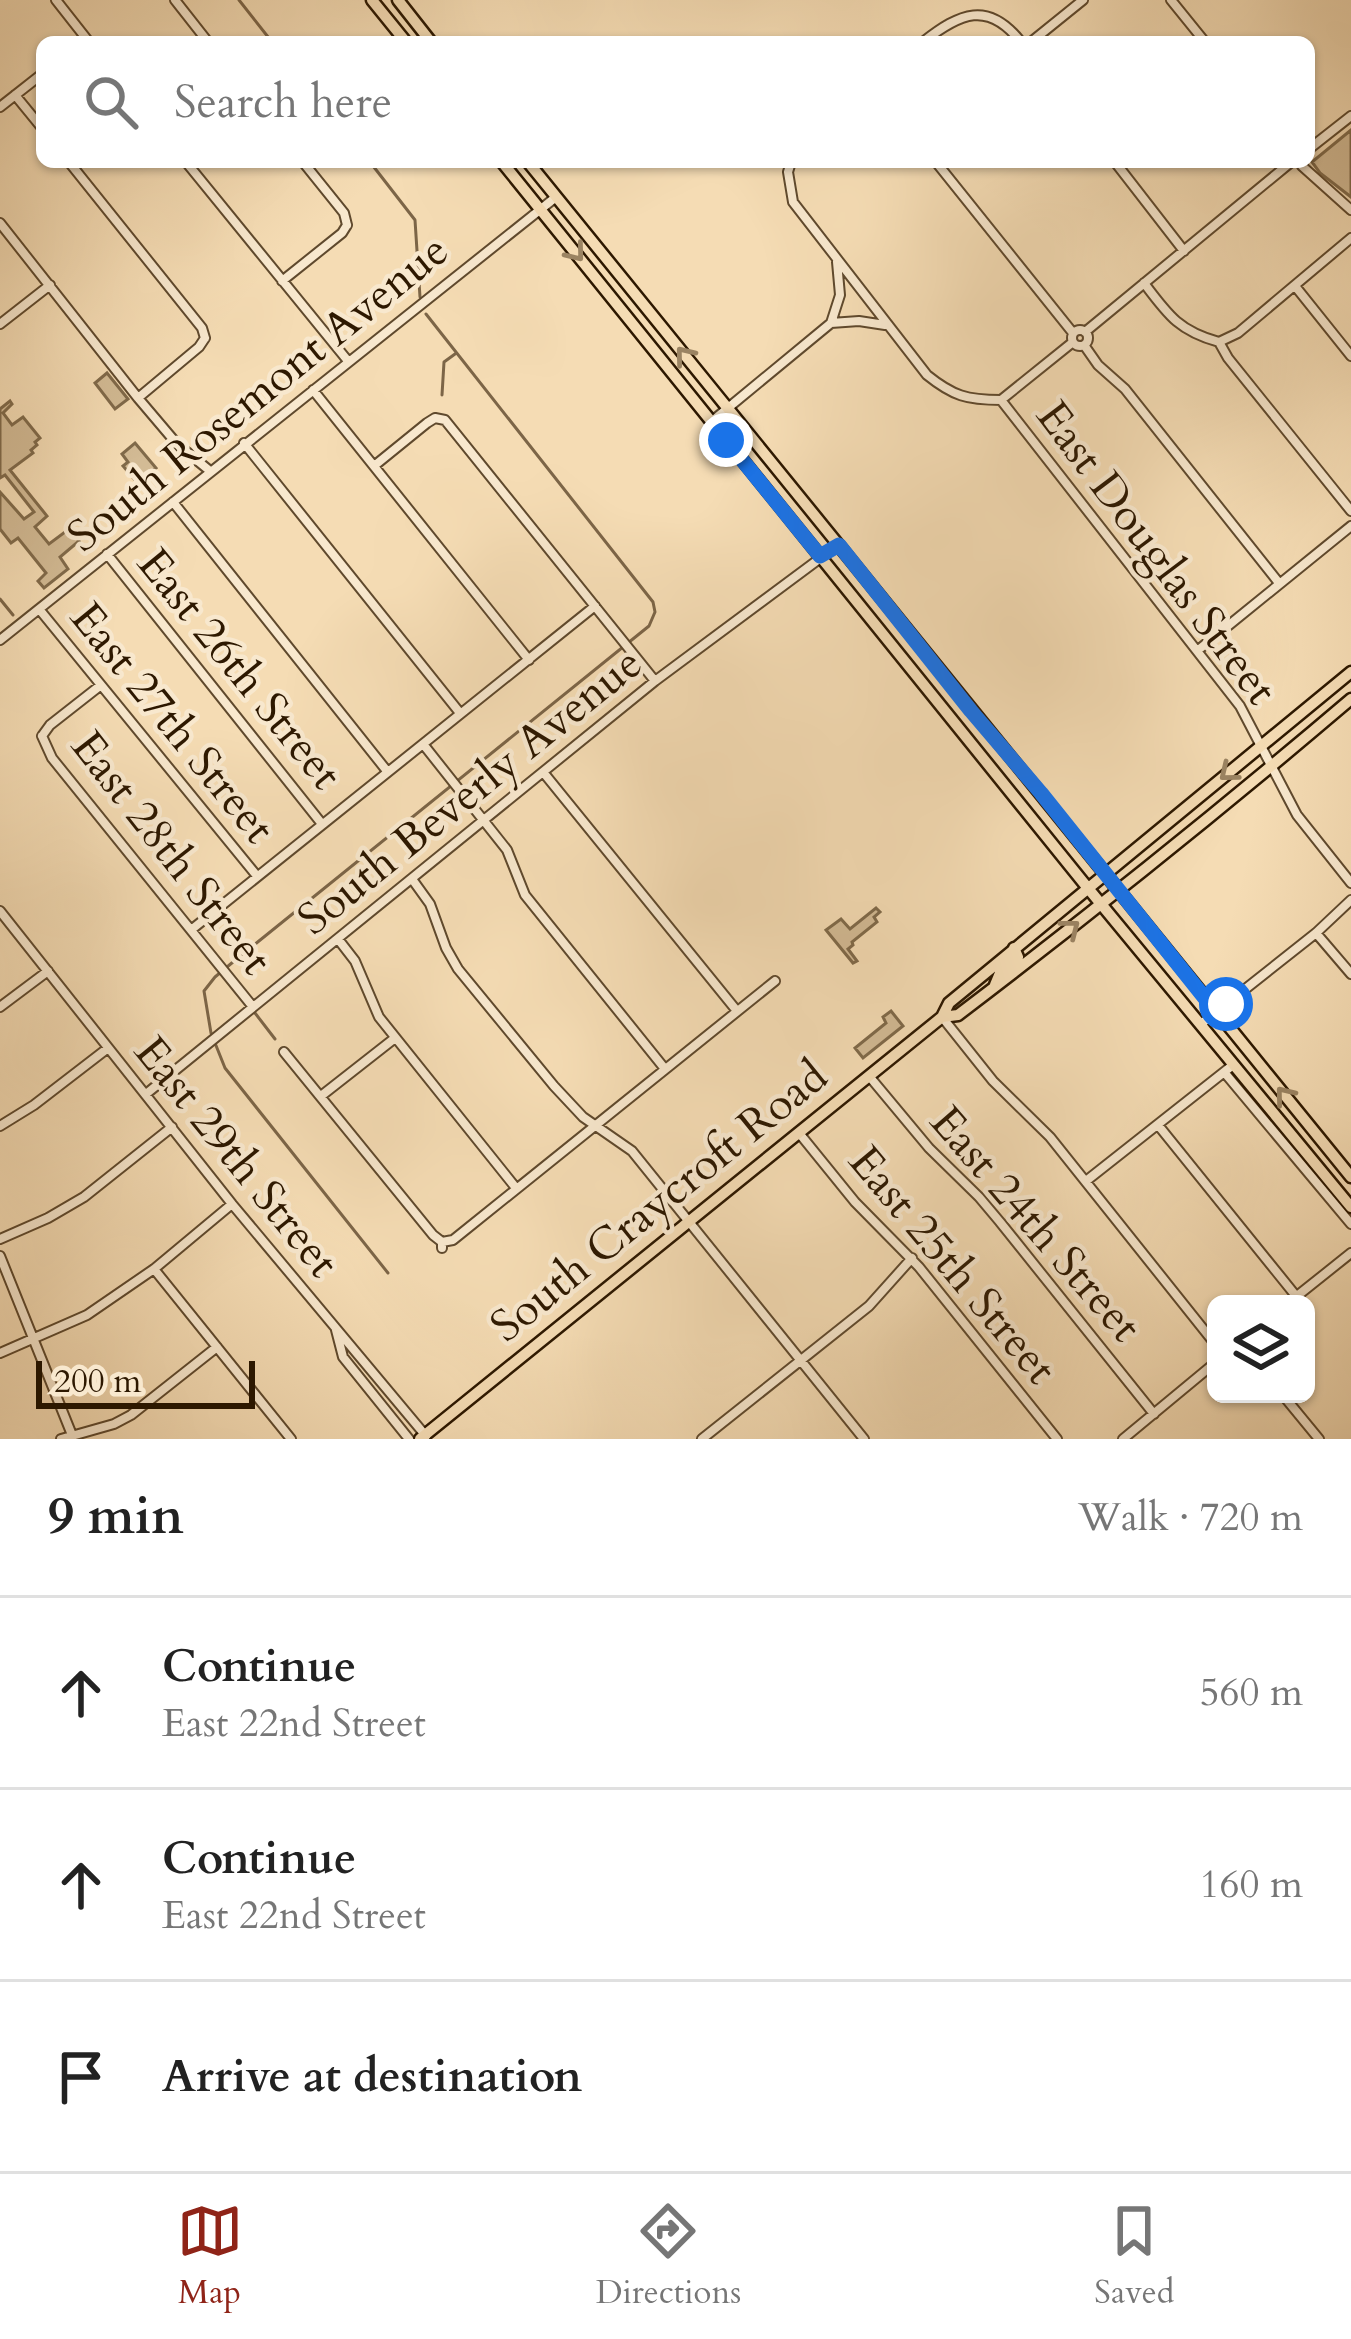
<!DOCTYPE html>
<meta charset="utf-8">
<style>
body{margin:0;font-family:Cardo,serif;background:#f2f2f2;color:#222}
.controls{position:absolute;right:36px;bottom:36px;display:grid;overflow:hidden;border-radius:18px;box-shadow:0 3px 9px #0004}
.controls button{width:108px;height:108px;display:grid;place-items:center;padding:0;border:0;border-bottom:3px solid #e0e0e0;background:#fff;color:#222;font:60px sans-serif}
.scale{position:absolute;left:36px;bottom:30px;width:219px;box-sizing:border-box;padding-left:12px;border:6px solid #2d1800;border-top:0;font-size:33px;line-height:42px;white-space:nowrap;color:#2d1800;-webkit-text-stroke:9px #f8e8ce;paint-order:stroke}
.stop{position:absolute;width:36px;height:36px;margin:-27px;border:9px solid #1a73e8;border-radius:50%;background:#fff}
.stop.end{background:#1a73e8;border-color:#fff;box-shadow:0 3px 12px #0008}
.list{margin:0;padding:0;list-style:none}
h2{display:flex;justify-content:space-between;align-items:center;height:156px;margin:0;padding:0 48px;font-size:51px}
h2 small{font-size:39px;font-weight:400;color:#767676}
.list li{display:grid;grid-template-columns:78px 1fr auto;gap:36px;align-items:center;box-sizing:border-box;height:192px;padding:0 48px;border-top:3px solid #e0e0e0}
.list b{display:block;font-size:45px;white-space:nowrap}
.list p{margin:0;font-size:39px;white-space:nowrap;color:#767676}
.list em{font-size:39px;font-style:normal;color:#767676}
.icon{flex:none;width:66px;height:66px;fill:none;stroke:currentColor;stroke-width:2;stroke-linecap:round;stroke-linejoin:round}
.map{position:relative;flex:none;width:1351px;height:1439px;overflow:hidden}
.search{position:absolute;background:#fff;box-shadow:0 3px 9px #0004;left:36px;right:36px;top:36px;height:132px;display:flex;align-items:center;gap:30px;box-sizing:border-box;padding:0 42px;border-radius:18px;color:#767676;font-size:45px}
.sheet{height:732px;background:#fff}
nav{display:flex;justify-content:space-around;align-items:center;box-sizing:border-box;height:168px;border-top:3px solid #e0e0e0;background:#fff;font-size:33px;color:#767676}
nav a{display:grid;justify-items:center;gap:6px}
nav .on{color:#8f2418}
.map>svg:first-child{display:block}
.green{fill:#d3bb95;stroke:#806a4a;stroke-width:3}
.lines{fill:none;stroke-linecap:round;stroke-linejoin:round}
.stream{stroke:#7c6547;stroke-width:3}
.minor-casing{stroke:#5f492d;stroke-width:12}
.major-casing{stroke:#2d1800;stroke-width:15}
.minor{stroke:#f8e8ce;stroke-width:8}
.major{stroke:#f5dcb4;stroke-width:10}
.oneway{stroke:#9b8463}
.route{stroke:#1a73e8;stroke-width:15}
.labels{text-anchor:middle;stroke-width:9;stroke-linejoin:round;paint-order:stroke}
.street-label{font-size:45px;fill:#2d1800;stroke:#f8e8ce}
</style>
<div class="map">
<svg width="1351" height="1439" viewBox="0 0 1351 1439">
<rect width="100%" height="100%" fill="#f5dcb4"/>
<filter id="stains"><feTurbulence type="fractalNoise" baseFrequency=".00167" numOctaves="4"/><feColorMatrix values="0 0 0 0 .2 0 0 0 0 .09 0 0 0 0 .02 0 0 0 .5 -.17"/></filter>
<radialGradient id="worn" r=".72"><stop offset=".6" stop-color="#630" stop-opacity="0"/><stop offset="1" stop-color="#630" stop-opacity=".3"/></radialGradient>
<!-- green -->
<path class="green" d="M1351,130v67l-31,-24 -8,-11z
M107,373l21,26 -13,10 -20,-26z
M10,401l2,3 -9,9 9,12 11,-8 17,21 -5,4 2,3 -6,5 2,3 -23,17 37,46 -12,11 14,17 20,-15 10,12 -19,16 8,12 -24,19 -6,-7 8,-8 -28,-35 -7,5 -11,-14v-37l24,27 10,-7 -29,-37 -5,3v-69z
M135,443l21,25 -16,12 -2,-2 -3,2 -12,-14 5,-4 -6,-8z
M876,908l4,4 -6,5 3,5 -25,20 1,3 -5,4 9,12 -4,2 -27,-33 15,-11 9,10z
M891,1011l12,15 -40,32 -8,-10 31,-25 -3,-6z"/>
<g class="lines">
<!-- stream -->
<path class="stream" d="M239,0l33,42
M370,162l45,58 5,77
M442,395l2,-33 11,-8
M0,599l13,16
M255,1013l20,26
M388,1273l-163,-205 -14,-35 -7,-42 11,-14 18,-15 416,-336 6,-14 -2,-10 -227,-288"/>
<defs>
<path id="minor" d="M56,0l33,42
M175,0l33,42
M1171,0l34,42
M923,42c37,-29 65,-42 98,0
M1031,42l52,-42
M15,95l27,33
M0,107l42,-33
M1309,149l42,-33
M69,162l133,166 3,10
M186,162l162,199
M303,162l41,51 3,12
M791,162l-3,10 5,30 134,173c26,21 40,25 74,25
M936,162l137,171
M1115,162l69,89
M1302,166l49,44
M0,223l138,175 39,46 33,27
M282,281l60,-48 5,-8
M1144,283c24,32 35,48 75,59l9,16 123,153
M1295,286l56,70
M831,323l9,-28 -3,-33
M0,324l50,-39
M1072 338a8 8 0 1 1 16 0a8 8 0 1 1-16 0Z
M1085,332l205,-169
M1219,342l19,-9 113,-95
M1084,345l14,20 27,24 154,194
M313,390l216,270
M138,398l61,-51 6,-9
M1001,400l239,306 57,109 54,68
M1001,400l72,-58
M711,422l120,-99 28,-2 26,4
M244,443l216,270
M374,466l53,-43 8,-5 10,2 210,261
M173,502l214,269
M107,554l215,270
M39,609l218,267
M0,640l556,-443
M1197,651l154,-125
M42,736l10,22 201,249
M42,736l8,-11 51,-40
M423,744l84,106 18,45 140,174
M543,772l194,239
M412,879l18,25 16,44 12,21 96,117 29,31 49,34 232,288
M0,911l232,293 194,232
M191,930l404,-324
M1316,933l35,41
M338,939l17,22 24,56 137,171
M0,1007l48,-36
M942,1017l51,64 57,56 166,208
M1201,1024l115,-91 35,-33
M284,1052l149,183 9,7v6
M1224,1072l127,152
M869,1076l60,72 50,49 21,25 154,192
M146,1094l509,-413 183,-136
M321,1096l74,-58
M1158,1125l138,171
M0,1126l34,-21 74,-57
M799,1133l56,69 64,65 138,172
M1086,1181l147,-116
M0,1239l48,-21 36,-21 88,-70
M442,1242l11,-2 322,-259
M0,1256l72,179
M154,1269l137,170
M1287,1304l64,-51
M336,1330l7,27 66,82
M0,1353l87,-38 67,-46 78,-65
M1282,1394l37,45
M61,1439l53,-15 17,-9 86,-68
M702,1439l167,-133 43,-48
M1123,1439l93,-77"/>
<path id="major" d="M372,0l34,42
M398,0l33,42
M502,162l585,725 264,320
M528,162l823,1015
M995,985l5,-12 18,-16 -4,-9
M942,1017l16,-2c134,-102 265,-207 393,-316
M420,1439l522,-422 7,-14 402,-331"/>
</defs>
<!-- minor casing -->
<use href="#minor" class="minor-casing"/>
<!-- major casing -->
<use href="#major" class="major-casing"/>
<!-- minor -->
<use href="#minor" class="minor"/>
<!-- major -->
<use href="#major" class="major"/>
</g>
<!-- one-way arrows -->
<defs><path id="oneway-chevron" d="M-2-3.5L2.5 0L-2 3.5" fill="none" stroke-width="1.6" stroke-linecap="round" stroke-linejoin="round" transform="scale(3)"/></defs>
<g class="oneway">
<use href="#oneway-chevron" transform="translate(576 253) rotate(51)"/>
<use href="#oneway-chevron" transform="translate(684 355) rotate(-129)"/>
<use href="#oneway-chevron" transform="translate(1228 773) rotate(141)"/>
<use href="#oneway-chevron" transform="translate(1071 928) rotate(-38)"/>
<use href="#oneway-chevron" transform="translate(1284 1095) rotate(-129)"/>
</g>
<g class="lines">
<!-- route -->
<path class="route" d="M726,440l94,116 19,-11 132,166 70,82 175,219 10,-8"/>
</g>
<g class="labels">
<!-- street labels -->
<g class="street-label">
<text transform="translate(257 392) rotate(-39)" y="16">South Rosemont Avenue</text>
<text transform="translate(1158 552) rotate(53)" y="16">East Douglas Street</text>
<text transform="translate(241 668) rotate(51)" y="16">East 26th Street</text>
<text transform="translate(174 722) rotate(51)" y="16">East 27th Street</text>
<text transform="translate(469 790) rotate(-39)" y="16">South Beverly Avenue</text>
<text transform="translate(173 852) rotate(52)" y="16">East 28th Street</text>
<text transform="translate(238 1156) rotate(51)" y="16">East 29th Street</text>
<text transform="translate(658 1200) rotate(-39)" y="16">South Craycroft Road</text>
<text transform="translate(1037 1223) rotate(49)" y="16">East 24th Street</text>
<text transform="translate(954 1264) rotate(50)" y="16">East 25th Street</text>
</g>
</g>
<rect width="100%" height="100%" filter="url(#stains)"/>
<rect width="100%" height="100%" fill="url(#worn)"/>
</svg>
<div class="controls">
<button><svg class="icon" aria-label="layers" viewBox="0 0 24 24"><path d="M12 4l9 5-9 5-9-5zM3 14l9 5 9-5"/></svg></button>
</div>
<div class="scale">200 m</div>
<div class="stop" style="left:1226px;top:1004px"></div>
<div class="stop end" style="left:726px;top:440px"></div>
<div class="search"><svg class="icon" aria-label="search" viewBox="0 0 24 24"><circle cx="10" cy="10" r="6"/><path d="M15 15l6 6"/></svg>Search here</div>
</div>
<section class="sheet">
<h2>9 min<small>Walk · 720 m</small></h2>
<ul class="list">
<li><svg class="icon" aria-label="ahead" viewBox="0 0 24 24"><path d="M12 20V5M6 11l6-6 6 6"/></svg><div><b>Continue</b><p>East 22nd Street</p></div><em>560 m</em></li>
<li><svg class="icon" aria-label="ahead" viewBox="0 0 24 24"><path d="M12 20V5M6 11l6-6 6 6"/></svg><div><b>Continue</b><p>East 22nd Street</p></div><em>160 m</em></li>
<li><svg class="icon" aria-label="arrive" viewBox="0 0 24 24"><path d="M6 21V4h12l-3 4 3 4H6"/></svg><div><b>Arrive at destination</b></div></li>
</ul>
</section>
<nav>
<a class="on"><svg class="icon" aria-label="map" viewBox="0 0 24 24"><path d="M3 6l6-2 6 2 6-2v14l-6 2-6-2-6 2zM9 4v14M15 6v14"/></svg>Map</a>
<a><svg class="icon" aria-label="directions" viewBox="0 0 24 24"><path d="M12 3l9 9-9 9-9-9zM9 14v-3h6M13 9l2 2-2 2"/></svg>Directions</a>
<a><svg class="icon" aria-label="saved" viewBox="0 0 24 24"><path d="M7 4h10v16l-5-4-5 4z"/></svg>Saved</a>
</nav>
